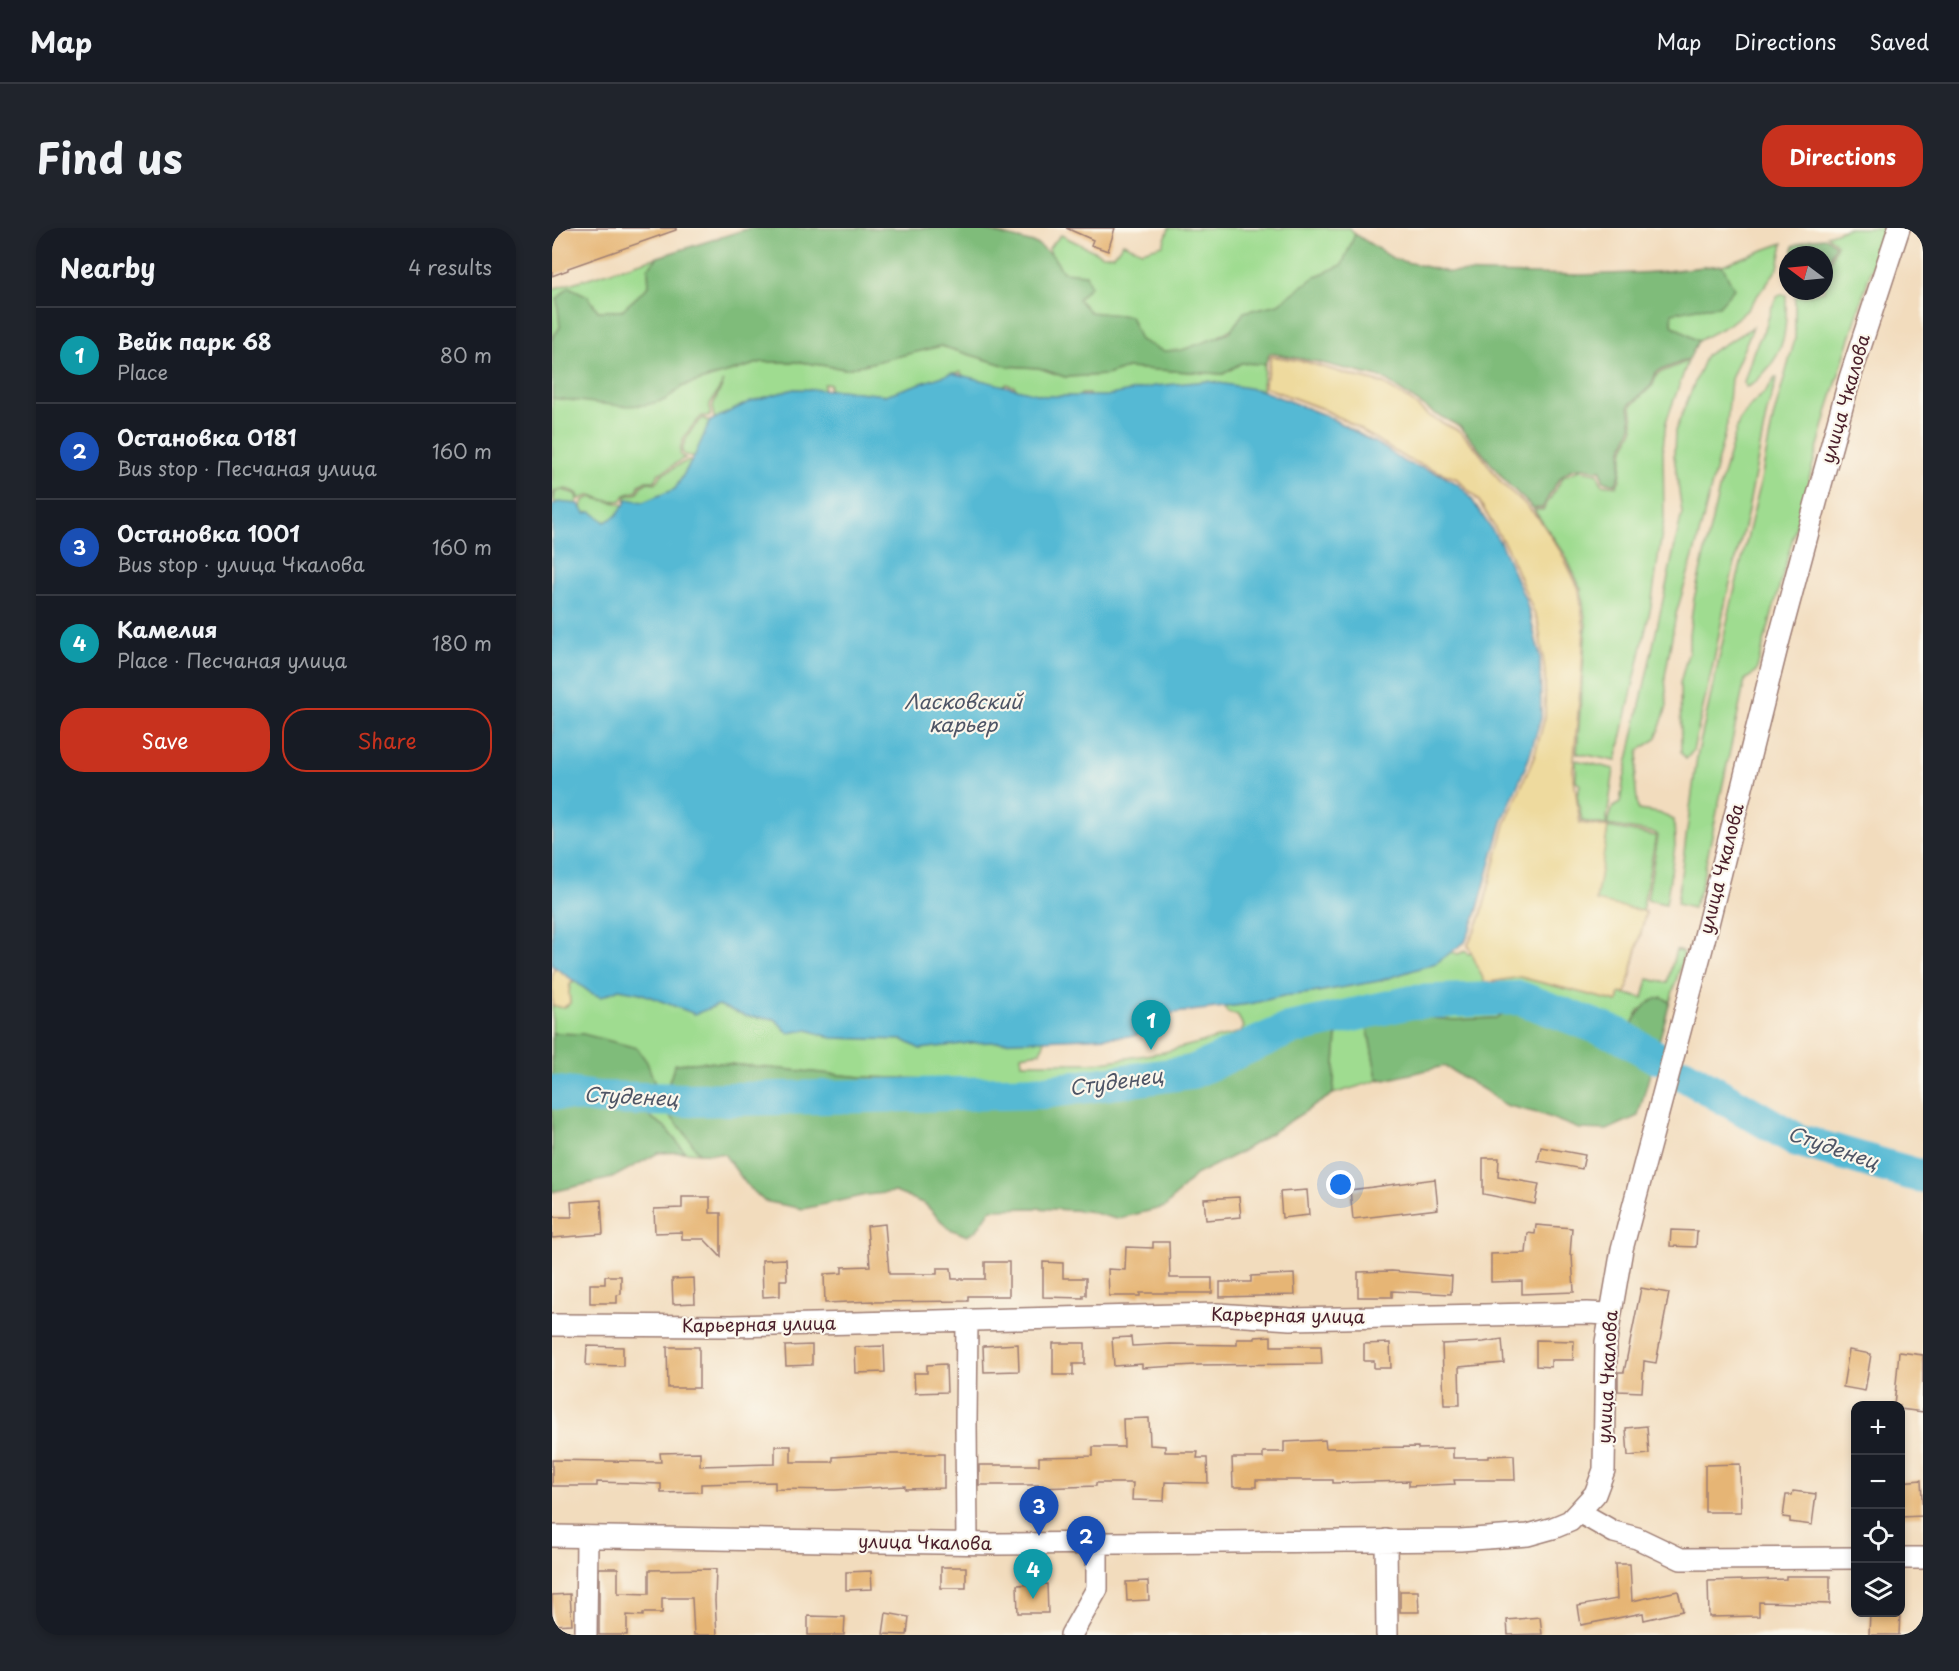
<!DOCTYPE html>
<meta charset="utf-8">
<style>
body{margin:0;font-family:"Playpen Sans",sans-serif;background:#20242c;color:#f1f3f6}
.controls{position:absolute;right:18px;bottom:18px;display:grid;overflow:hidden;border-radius:12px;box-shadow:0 3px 9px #0003}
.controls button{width:54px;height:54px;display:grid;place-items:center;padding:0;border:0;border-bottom:2px solid #363941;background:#171b24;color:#f1f3f6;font:30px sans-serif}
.compass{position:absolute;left:1227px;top:18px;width:54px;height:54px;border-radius:50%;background:#171b24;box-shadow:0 3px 9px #0003;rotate:286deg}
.you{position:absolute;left:789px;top:957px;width:21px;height:21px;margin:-15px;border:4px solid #fff;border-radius:50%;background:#1a73e8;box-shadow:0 0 0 9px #1a73e833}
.badge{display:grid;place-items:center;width:39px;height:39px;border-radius:50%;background:#c8321e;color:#fff;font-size:20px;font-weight:700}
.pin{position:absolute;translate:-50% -50px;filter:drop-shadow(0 2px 3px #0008)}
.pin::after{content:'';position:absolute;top:32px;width:21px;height:18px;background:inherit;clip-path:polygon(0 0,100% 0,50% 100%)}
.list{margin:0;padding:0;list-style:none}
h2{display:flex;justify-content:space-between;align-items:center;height:78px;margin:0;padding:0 24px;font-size:26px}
h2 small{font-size:20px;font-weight:400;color:#9ea1a6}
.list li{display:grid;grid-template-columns:39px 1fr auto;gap:18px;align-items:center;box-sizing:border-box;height:96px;padding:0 24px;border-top:2px solid #363941}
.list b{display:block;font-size:22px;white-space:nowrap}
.list p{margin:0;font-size:20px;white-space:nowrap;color:#9ea1a6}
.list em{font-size:20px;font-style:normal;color:#9ea1a6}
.actions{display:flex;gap:12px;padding:18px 24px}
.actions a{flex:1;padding:14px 0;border:2px solid #c8321e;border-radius:24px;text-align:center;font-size:21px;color:#c8321e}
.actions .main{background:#c8321e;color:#fff}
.icon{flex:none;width:33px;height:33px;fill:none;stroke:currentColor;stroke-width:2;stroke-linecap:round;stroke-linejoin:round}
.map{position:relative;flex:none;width:1371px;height:1407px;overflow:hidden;border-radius:24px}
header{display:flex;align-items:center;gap:36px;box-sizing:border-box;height:84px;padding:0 30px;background:#171b24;border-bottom:2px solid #363941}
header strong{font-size:28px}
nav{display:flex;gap:33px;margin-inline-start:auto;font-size:21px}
.intro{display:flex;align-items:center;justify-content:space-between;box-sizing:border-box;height:144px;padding:0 36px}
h1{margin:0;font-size:42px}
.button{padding:15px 27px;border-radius:24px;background:#c8321e;color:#fff;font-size:21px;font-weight:700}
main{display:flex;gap:36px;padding:0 36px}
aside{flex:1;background:#171b24;border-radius:24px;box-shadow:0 3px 9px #0003}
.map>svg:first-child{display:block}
.green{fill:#9fdc90;stroke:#747e5e;stroke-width:1.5}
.forest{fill:#7fbc7a;stroke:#646e52;stroke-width:1.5}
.sand{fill:#eeda9e;stroke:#9c7c64;stroke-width:1.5}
.water{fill:#55b9d4;stroke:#506c80;stroke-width:1.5}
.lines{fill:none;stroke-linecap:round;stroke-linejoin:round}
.river{stroke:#55b9d4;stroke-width:34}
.building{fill:#e6b574}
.minor-casing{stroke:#9e7e74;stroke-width:24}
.minor{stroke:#fff;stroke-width:21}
.labels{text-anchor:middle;stroke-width:4.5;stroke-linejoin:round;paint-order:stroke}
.street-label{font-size:18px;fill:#4a1f2b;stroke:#fbf7ec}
.water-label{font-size:20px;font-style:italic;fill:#4e5566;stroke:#fbf7ec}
</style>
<header>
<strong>Map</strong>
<nav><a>Map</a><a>Directions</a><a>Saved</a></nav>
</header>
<div class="intro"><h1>Find us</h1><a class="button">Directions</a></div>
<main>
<aside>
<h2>Nearby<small>4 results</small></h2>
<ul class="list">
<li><span class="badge" style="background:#0f9aa8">1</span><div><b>Вейк парк 68</b><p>Place</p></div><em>80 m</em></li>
<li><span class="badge" style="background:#1a4fb4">2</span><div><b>Остановка 0181</b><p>Bus stop · Песчаная улица</p></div><em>160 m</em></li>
<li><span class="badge" style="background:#1a4fb4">3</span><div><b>Остановка 1001</b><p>Bus stop · улица Чкалова</p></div><em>160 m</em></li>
<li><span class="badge" style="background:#0f9aa8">4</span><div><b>Камелия</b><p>Place · Песчаная улица</p></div><em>180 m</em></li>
</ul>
<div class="actions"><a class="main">Save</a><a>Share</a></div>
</aside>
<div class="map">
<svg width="1371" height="1407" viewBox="0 0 1371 1407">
<rect width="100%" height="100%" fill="#fbf7ec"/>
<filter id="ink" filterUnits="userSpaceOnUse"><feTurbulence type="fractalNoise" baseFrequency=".0167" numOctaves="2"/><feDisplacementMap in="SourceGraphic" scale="12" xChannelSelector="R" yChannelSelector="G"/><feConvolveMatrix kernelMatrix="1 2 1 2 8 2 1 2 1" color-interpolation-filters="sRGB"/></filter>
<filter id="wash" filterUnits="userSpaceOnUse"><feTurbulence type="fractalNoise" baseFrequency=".008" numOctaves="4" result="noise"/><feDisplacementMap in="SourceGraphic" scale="24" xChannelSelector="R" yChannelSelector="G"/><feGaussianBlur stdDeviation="1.35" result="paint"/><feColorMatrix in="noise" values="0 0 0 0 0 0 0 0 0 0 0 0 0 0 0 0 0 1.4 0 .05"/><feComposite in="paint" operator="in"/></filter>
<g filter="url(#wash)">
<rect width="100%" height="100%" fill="#f2dcbd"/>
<!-- green -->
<path class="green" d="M617,0h181l5,6 -3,23 -43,37 -58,23 -57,34 -42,4 -85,-54 -18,-53 12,-13 41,20h12l9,-12 19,8 21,-6z
M1295,0h37l-55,178 -73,266 -11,8 -44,207 -8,21 -16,-4 20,-147 34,-152 29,-120 13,-66 22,-80v-43c16,2 16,-5 29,-5v-4l4,-3 2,-20 7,-20 -10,-9z
M1231,15l-5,25 -32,43 -18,14 -30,16 -60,-20 8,-48 76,-8z
M106,29l-10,11 1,18 -28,25h-23l-10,-15 -31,3 4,28 -9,12v-50z
M1230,66l4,1c1,31 0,56 -23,79 -6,6 -10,12 -18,13l-1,-5 10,-32 12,-24 5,-17 6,-12z
M1201,99l-22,52 -4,45 -30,119 -21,71 -11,62 2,30 -11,33 -17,11 -4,30 3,30 21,3 15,7 1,26 -9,58 -19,-4 11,-64 -3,-3 -48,-8 6,-18 7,-4 3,-20 59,-270 -8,-58 1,-24 31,-76z
M389,118l66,20 32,2 26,9 41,-2 21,-7 96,6 18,-11 24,1 -3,21 1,12 -176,12 2,-15h-8l-2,11 -60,-12 -5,-7 -8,-2 -8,5 -33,-9 -4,-8 -12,2v3l-11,24 -110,-5 2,-12h-6l-1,9 -105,36c-11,-28 -3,-24 6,-48l-14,23v12h-8c-11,11 -22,22 -22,39l5,3c-10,4 -15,12 -26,15l-4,8h-9l-7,4 -2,6 -12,4 -4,6 -17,-1 -12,-5 -13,4 -1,-5c-7,-5 -17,-7 -24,-2l-2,10v-104l113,2 18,-14 79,-24h39l45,7z
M1136,133l-22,61 -3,25 1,72 -13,87 -35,155 -39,-8 9,-128 -5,-36 -17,-36 -30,-43h9l21,-34 15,-6 19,3 3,11 16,2 3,-7 4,-30 10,-21 -3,-22 22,-21 4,-11z
M1223,150h2l-10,33 -20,104 -21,84 -12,61 -21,91 -7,8 -5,-6 -1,-70 9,-33v-16l5,-35 26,-114 19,-64 12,-16 16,-15z
M151,190l10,5 -10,35 -18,-3 -3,-3c3,-15 10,-24 21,-34z
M138,233l6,3 -9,19 -50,27 -12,-9 1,-5 12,-3 3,-7 7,-4 8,1 6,-9c11,-3 16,-12 28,-13z
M10,262l14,4 2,4 -2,9 -15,6 -7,-12 1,-9z
M40,269c12,5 25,4 36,10l2,5 -31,16 -18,-17 3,-11z
M1024,532l38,9 -8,56 -24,-4 -5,-26 3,-10 -4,-4z
M1056,599l48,9 -14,75 -47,-9z
M892,722l14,4 8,-3 2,3 4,-1 13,30 35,-6 98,25 2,-9 23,5 5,-19 19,4 9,-33 8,3 -14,49 -8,-5 -23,13 -7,14 -86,-31 -25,-6 -4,20 -20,11 -43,2 -22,-2 -15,-9 -186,37 -51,12 -38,11 -61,7 -149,3 -70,-2 -154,-15 -33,2 -14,43 21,22 17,24 -14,-1 -21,-26 -19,-12 9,-33 -71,-47 -31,-1v-28c8,2 12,5 18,-2l-1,-10 1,-9 7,-3 120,19 346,27 1,16 -4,9 -19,3 1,8h75l67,-11 77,-20 3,-5 -7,-12 -9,-2 -12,-14z
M815,797l10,52 6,2 -50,15 4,-60z"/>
<!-- forest -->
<path class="forest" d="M198,0h227l60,16 16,12 10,16 23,2 4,12 -12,13 12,13 40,4 10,24 23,11 19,-1 47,-17 15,-21 34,-8 38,-28 26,-11 13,-31 39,25 54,13 133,3 79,-3 62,-7 12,24 -15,17 -22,2 -25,5v12l26,16 -9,18 -33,13 -5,14 -22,19 3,22 -10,22 -2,24 -4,11 -13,-3 -2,-11c-7,1 -13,-2 -20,-2 -21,-1 -29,25 -39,40h-9l-26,-25 -46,-56 -27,-14 -52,-35 -64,-16 -48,-9 -5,11 -24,-1 -18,11 -96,-6 -21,7 -41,2 -26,-9 -32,-2 -66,-20 -95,23 -45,-7h-39l-79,24 -18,14 -19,5 -25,1 -69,-8v-59l8,-12 -3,-28 12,-12 19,9 10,15h23l28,-25 -1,-18 10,-11z
M1275,10l8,7 -8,20 -1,17 -2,2v-29h-31v-9l18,-7z
M969,759l25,6 86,31c8,-14 14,-23 30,-27l8,5 -32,114 -31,14 -28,-1 -38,-15 -36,-9 -21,-15 -40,-24 -59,14 -8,-2 -10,-53 -30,9 -4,60 -92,58 -46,23 -30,32 -49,12 -29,-8 -53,-3 -43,1 -14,21 -10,6 -19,-8 -23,-24 -30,-12 -29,3 -63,14 -39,-8 -17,-16 -23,-31 -25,-1 -17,-24 -21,-22 14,-43 33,-2 154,15 70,2 149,-3 61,-7 38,-11 51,-12 186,-37 15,9 22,2 43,-2 20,-11z
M0,805l31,1 54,14 10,14 7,19 -9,33 19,12 21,26 -27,1 -46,25 -60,14z"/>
<!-- sand -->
<path class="sand" d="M719,128l35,6 47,14 29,7 25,15 22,18 32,16 18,20 23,32 21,18 17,18 21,32 18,37 5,39 -2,41 -9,101 7,53 28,4 -12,74 50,11 -20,82 -6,-1 -2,9 -98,-25 -35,6 -17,-38 13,-29 24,-92 29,-67 11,-40v-44l-7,-51 -30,-72 -29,-49 -22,-22 -52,-21 -50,-32 -32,-17 -59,-22z
M2,739l21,14 -5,3 -1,9 1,10 -7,5 -11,-3v-29z"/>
<!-- water -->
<path class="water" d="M400,145l93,23h61l49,-10 52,-5 53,9 67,26 59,33 18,13 36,12 19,11 9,9 32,48 26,59 14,55 1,62 -12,40 -27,64 -26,93 -11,27 -29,21 -57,18 -67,12 -29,3 -33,8 -76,9 -40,23 -164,7 -50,6 -17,-9 -71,-2 -24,-8 -20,3 -13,-14 -29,-3 -28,-11 -23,9 -55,-21 -21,-4 -18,8 -10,-4 -39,-28v-459l6,-4 21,2 6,9 7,-1 13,10 11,-6 12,-17 15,3 32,-13 19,-32 16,-36 41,-20 43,-12 47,1 44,5z"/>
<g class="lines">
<!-- river -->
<path class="river" d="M1131,846l114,66 126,37
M0,864l47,6 89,2 356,-8 148,-20 97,-43 123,-27 108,-4 99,37 37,22"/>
</g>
<g id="blocks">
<!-- building -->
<path class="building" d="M0,0h124v2l-108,38v2l-16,6z
M514,0h49l-7,23 -17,-6 2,-5z
M989,919l44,8 -3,14 -44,-8z
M931,930h16l-1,19 41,7 -4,20 -52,-10z
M883,951l3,30 -85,10 -3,-29z
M755,962l2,25 -27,3 -2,-26z
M130,969h28v16h11v44l-17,-18h-22v-7l-27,1 -1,-24 28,-1z
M687,969l2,20 -35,3 -2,-21z
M49,972l2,34 -51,4v-21h20l-1,-15z
M333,996l4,50h48v-6h14l1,11h33v-17h24v34h-41v5l-95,1v-1l-48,2 -1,-29 18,-1v-6l28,-1 -3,-40z
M984,997l36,3 -2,27h2l2,37 -52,2v-13l-31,1v-28l35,-1 2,-20 7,1z
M1119,1002l26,1 -1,16 -26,-1z
M601,1014h16l1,36h42v15h-72v3h-31l-1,-27 17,1 1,-23 27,1z
M234,1031l1,21h-7v16l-17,1 -1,-37z
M491,1034l20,1v15h23v17h-3v3l-40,-1z
M840,1043l60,5 -1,18 -59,-3v6h-34v-25z
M742,1046l1,21 -75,2v-15h31v-6z
M53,1048h16v18l-4,1v8h-27v-19h15z
M142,1050l1,25 -22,1 -1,-25z
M1089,1060l28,5 -13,70 -12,-2 -2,31 -24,-1v-19h6z
M719,1108v10h50l1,18 -127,1 -53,3v-4l-28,2 -2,-28 19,-1 1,9 39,-2 66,1v-6h18v-2z
M950,1111l2,24 -45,4 1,38h-16l-2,-61 41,-2z
M984,1112l38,1 -1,19h-22v7l-15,-1z
M501,1115h32v21h-12v11h-20z
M838,1115l1,25h-17v-7h-10v-17z
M466,1116l1,27 -35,1 -1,-26z
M260,1117v20l-26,1 -1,-20z
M35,1118l36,1v19l-37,-1z
M332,1118l1,26 -29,1 -1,-26z
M115,1119h32v41h-31z
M1297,1122l22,4 -6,37 -22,-4z
M1347,1124l24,3v57l-23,-3v-3h-6z
M394,1136l1,28 -32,1 -1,-20h13v-8z
M597,1190l1,27 15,1v6h33l-1,6h10l1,25 -43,-1 -1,19 -32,-1 1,-17h-37v3l-56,2v-3h-61v-20h60v-8l54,-1v-9h31l-1,-28z
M1095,1198l2,28 -21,2 -2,-28z
M773,1212l1,8 92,-1v2l35,-1v10h36v-2l25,-1 1,25h-61l1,4 -46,2v-5l-76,2v-3h-77v7h-23l-1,-29h31v-6h21v-10z
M223,1218h16v16h42v-5l45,-3h66v34l-39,1v-3l-70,4 -60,-1v-7l-74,2v8l-40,1v-9l-64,-2v4h-45v-26l109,2 -1,-9 40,-1v14l75,-2z
M1188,1236l1,48h-36v-47z
M1369,1252l2,36 -23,1v-35z
M1241,1263l23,3 -4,31 -22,-3v-4l-7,-1 3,-22h6z
M1063,1336h15l2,37 46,-10 5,20 -39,9 -1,-7 -62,12 -3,-19 39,-7z
M389,1339h25v21h-25z
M47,1340h19v25l31,1v-24l67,-1 -1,32 2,34h-23l-2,-37h-30v15h-19v3l-16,-1v20h-28z
M319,1343l1,18 -26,1v-18z
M1234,1348h44v28l-71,-2v14l-50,1 -1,-36 78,-2z
M596,1353l1,19 -22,1 -1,-19z
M495,1356l1,29h-30l-1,-28z
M848,1363h18l1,21h-19z
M18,1366l2,30 -20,1v-30z
M1318,1384h30l-1,23h-30z
M334,1385l23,4 -2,18 -24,-1z
M256,1388l37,1 -1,18h-36z
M988,1389l2,17 -34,1 -1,-15z"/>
</g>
</g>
<g filter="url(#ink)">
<use href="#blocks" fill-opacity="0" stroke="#9e7e74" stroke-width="1.5"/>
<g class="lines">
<defs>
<path id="minor" d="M415,1093l-1,101 1,121
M0,1097l180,1 485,-12 74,5 296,-6 22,1
M1027,1284l35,20 23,6 44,21 175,-1
M0,1308l444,8 464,-4 68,-5 25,-7 17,-7 25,-27 9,-24 2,-128 16,-93 80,-301 74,-297 42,-156 32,-117 49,-150
M834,1312l1,95
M1348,1330h23
M34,1407l1,-98
M519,1407l26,-46v-47"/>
</defs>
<!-- minor casing -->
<use href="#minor" class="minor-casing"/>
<!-- minor -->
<use href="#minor" class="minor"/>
</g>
</g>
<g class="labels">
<!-- street labels -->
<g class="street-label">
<text transform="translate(1294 171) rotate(-74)" y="6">улица Чкалова</text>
<text transform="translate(1170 641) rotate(-76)" y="6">улица Чкалова</text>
<text transform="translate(736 1088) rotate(1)" y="6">Карьерная улица</text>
<text transform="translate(207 1097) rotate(-1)" y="6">Карьерная улица</text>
<text transform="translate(1056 1149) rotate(-87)" y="6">улица Чкалова</text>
<text transform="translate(373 1315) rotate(1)" y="6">улица Чкалова</text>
</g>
<!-- water labels -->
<g class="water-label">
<text x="411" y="481">Ласковский<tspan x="411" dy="23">карьер</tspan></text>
<text transform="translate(564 854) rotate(-8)" y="7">Студенец</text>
<text transform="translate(79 869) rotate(3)" y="7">Студенец</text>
<text transform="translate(1281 920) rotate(19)" y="7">Студенец</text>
</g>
</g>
</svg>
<div class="controls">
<button>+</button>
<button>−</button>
<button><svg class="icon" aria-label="locate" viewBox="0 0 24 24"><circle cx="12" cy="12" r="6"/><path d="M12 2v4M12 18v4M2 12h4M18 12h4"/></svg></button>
<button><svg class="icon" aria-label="layers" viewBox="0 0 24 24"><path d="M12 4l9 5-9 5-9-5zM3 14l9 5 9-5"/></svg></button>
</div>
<svg class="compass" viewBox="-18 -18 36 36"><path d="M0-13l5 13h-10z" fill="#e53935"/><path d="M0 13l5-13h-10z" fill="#9ea1a6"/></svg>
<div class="you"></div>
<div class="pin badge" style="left:599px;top:822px;background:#0f9aa8">1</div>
<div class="pin badge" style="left:534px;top:1338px;background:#1a4fb4">2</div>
<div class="pin badge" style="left:487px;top:1308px;background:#1a4fb4">3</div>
<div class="pin badge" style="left:481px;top:1371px;background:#0f9aa8">4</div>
</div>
</main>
